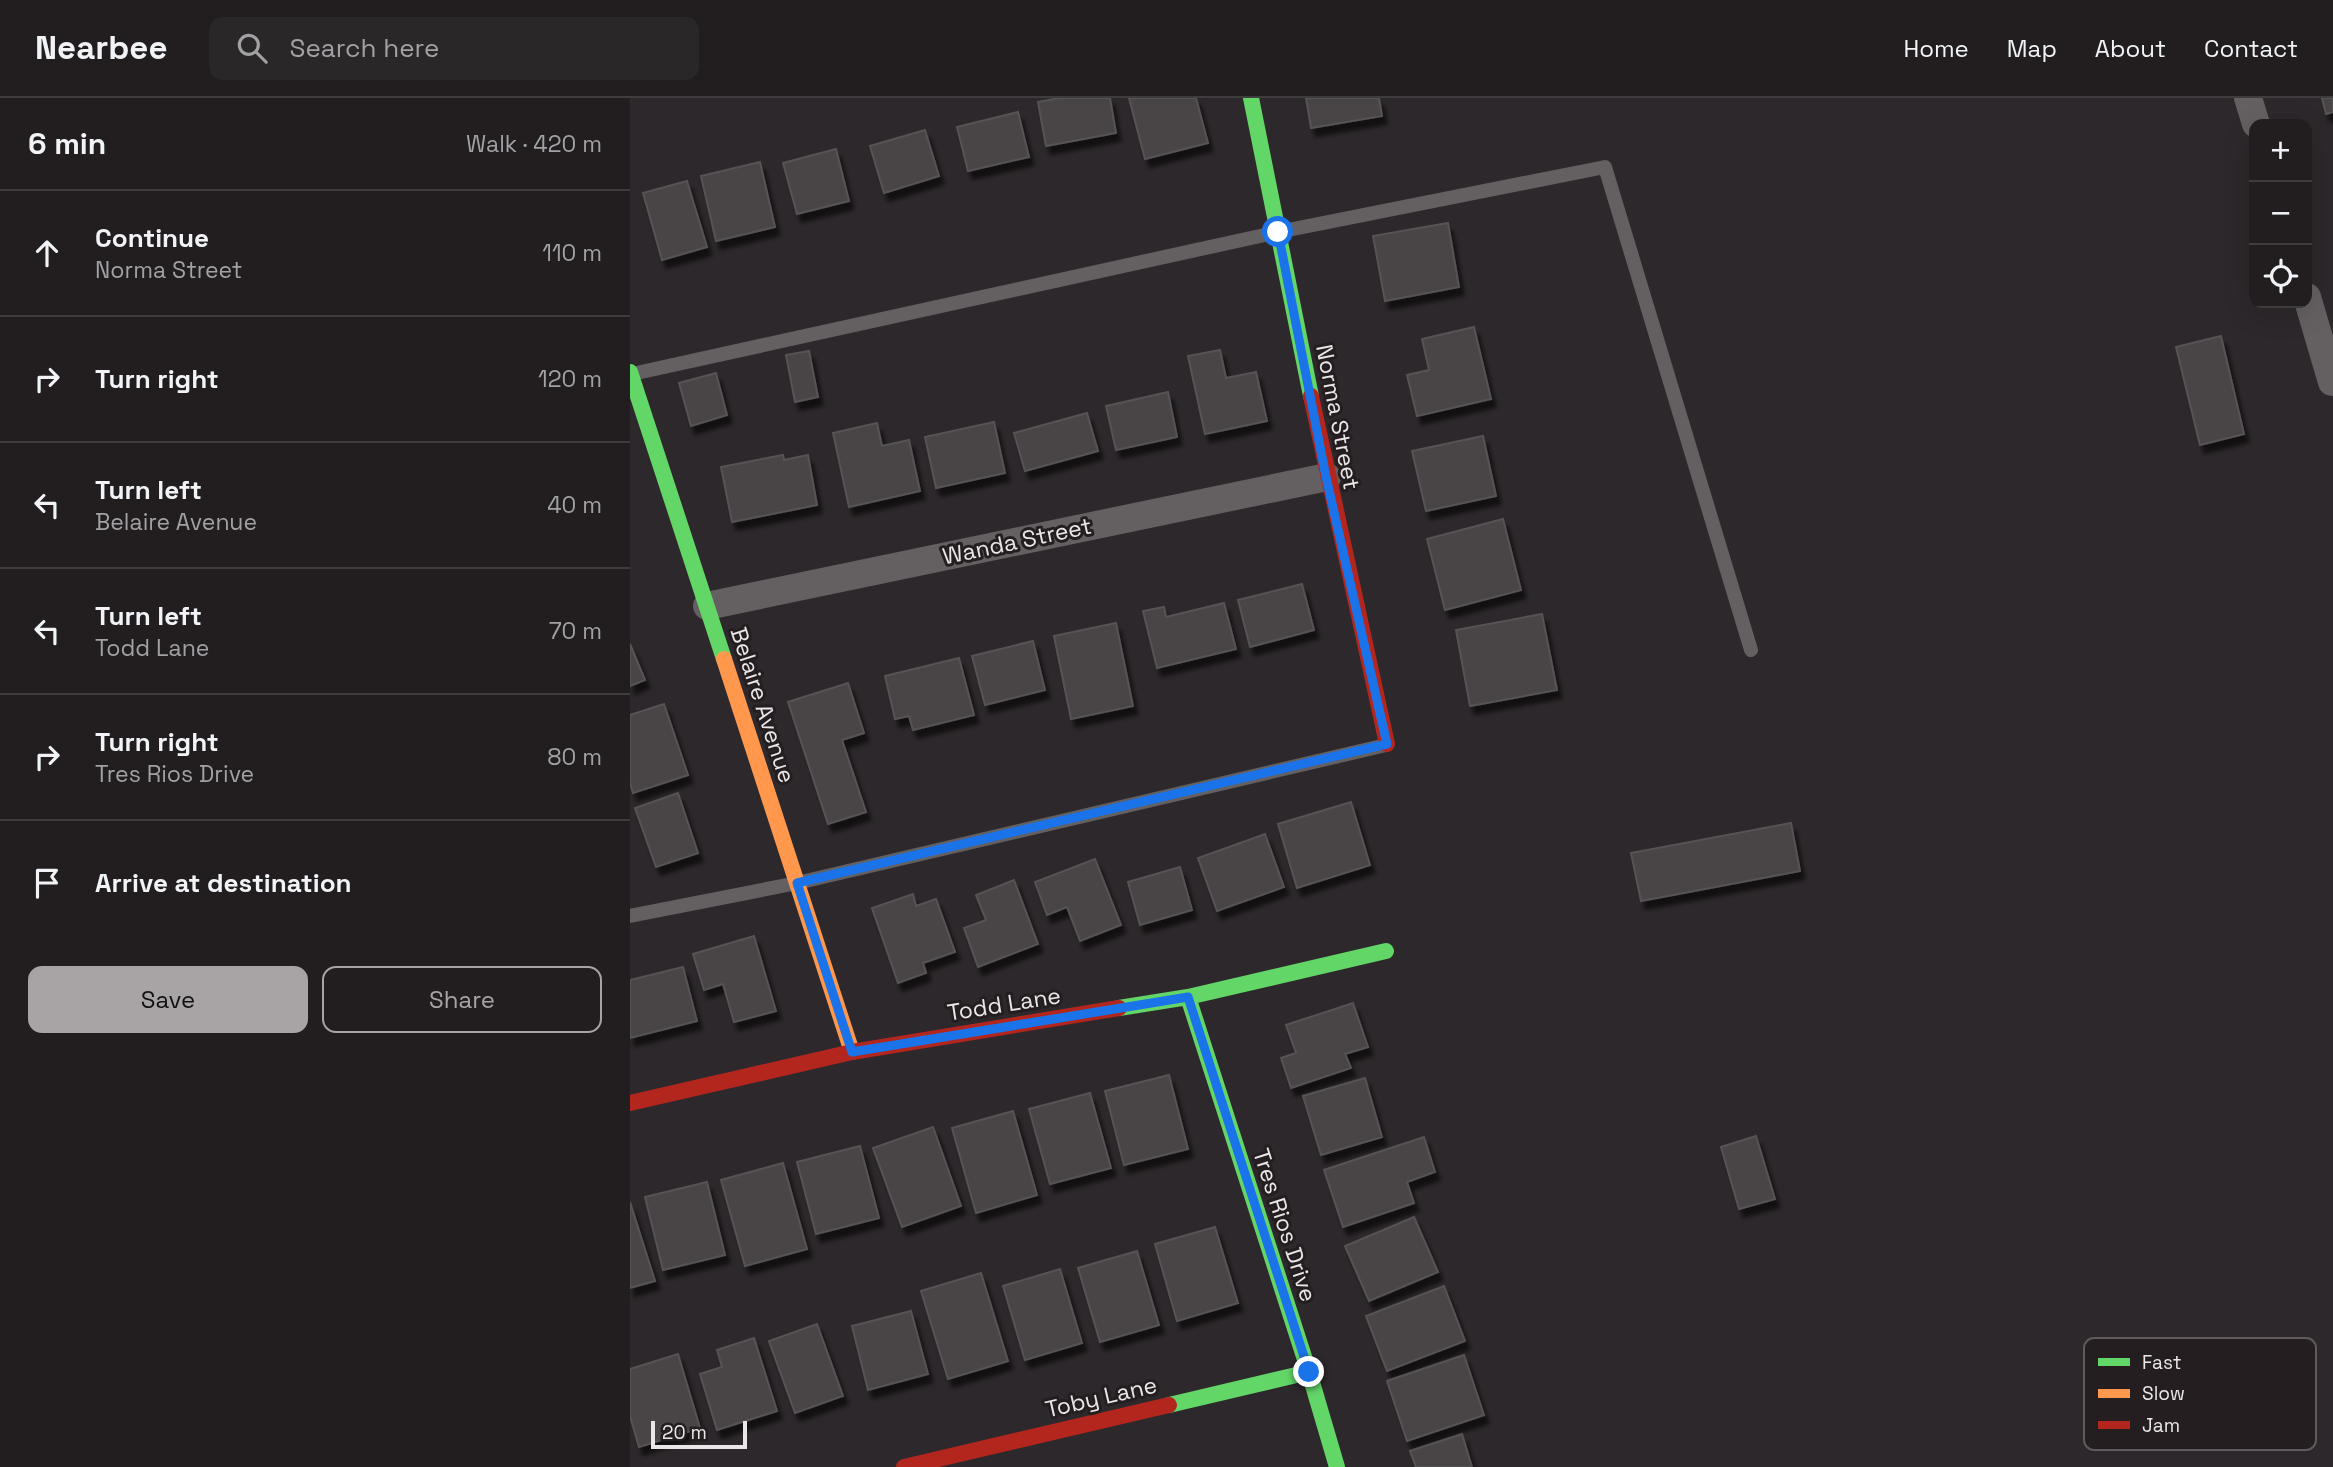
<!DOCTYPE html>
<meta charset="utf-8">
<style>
body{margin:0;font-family:"Space Grotesk",sans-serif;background:#2a2729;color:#f1f3f6}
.controls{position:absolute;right:21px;top:21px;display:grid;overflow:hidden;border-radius:14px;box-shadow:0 7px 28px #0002}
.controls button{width:63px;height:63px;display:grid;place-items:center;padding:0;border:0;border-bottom:2px solid #3f3c3e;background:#221e20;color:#f1f3f6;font:35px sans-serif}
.scale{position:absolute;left:21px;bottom:18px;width:96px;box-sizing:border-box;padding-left:7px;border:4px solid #ebe6e8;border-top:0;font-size:19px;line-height:24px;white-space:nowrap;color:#ebe6e8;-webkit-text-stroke:5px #241e21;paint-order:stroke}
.stop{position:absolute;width:21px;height:21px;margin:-16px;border:5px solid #1a73e8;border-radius:50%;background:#fff}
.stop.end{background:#1a73e8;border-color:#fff;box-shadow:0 2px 7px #0008}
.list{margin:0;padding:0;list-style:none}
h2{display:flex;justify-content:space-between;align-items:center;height:91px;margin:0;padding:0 28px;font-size:30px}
h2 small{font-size:23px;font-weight:400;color:#a2a2a5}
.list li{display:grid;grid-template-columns:46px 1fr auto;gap:21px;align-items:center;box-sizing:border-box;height:126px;padding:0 28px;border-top:2px solid #3f3c3e}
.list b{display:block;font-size:26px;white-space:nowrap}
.list p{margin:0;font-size:23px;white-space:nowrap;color:#a2a2a5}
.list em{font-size:23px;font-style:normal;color:#a2a2a5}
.actions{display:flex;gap:14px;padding:21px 28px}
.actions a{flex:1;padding:16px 0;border:2px solid #a8a4a6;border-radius:14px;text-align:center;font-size:24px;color:#a8a4a6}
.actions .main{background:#a8a4a6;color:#111}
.icon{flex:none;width:38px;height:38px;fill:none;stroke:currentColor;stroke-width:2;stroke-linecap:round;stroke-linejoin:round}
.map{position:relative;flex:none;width:1703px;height:1369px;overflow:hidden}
header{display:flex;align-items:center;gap:42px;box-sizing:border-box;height:98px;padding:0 35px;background:#221e20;border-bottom:2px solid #3f3c3e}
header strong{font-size:33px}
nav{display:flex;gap:38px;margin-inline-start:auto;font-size:24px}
.search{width:490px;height:63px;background:#2a2729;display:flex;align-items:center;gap:18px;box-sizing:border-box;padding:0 24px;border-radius:14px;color:#a2a2a5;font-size:26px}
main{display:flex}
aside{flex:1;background:#221e20}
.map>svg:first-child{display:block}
.building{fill:#494547;stroke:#565355;stroke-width:2;filter:url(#shadow)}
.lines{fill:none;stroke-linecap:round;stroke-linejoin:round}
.lane{stroke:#646062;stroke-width:14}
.street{stroke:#646062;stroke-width:28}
.fast{stroke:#63d668;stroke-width:16}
.slow{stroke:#ff974d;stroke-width:16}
.jam{stroke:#b3261e;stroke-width:16}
.route{stroke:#1a73e8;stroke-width:9}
.labels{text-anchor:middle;stroke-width:6;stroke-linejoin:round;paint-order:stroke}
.street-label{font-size:23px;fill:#ebe6e8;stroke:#241e21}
.key{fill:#241e21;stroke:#605a5d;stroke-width:2}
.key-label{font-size:19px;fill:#ebe6e8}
</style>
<header>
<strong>Nearbee</strong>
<div class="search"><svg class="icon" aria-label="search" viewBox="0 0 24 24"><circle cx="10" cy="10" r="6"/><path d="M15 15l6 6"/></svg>Search here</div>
<nav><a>Home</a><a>Map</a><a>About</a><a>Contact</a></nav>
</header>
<main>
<aside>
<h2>6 min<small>Walk · 420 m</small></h2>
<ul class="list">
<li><svg class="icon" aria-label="ahead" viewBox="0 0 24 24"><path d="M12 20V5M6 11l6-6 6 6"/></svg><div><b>Continue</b><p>Norma Street</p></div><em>110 m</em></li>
<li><svg class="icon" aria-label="right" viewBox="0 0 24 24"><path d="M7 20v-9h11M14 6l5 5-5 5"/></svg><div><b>Turn right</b></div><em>120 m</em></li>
<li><svg class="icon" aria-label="left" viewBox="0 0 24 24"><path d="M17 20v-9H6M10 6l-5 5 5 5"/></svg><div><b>Turn left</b><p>Belaire Avenue</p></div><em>40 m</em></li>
<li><svg class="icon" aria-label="left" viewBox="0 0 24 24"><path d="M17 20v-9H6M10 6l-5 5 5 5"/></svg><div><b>Turn left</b><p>Todd Lane</p></div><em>70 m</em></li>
<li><svg class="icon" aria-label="right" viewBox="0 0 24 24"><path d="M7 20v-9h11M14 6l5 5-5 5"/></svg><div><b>Turn right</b><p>Tres Rios Drive</p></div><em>80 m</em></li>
<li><svg class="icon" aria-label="arrive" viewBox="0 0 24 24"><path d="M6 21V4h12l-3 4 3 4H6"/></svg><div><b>Arrive at destination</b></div></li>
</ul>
<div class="actions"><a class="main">Save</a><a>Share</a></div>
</aside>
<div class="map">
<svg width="1703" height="1369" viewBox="0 0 1703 1369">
<defs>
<filter id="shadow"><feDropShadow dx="4.5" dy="8" stdDeviation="2" flood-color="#0009"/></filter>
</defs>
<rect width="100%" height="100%" fill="#2d282b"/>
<!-- building -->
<path class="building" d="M429,0h51l6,35 -70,13 -8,-44z
M499,0h67l12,45 -63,16z
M676,0h73l3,18 -71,12z
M1692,0h11v14l-7,2z
M388,14l11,45 -61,14 -11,-44z
M295,32l14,46 -55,17 -14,-47z
M206,51l13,52 -52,13 -14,-51z
M130,64l15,65 -59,14 -15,-65z
M57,83l20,66 -45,13 -19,-67z
M818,125l11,64 -74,14 -12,-65z
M844,229l17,72 -74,17 -10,-41 22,-5 -7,-31z
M1591,238l23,98 -44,11 -24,-98z
M590,252l6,28 30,-6 11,49 -62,13 -17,-78z
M179,253l9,46 -23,5 -9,-47z
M86,275l11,42 -36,11 -12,-43z
M538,294l9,45 -61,13 -10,-44z
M457,315l11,38 -73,20 -11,-38z
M364,324l11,51 -69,15 -11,-51z
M247,325l5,23 27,-6 11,51 -71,16 -16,-74z
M853,338l13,60 -70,15 -14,-60z
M153,357l1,5 24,-5 9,50 -85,17 -11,-55z
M873,421l18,71 -76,20 -18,-71z
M672,486l12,46 -64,17 -12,-47z
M594,505l12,46 -79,19 -14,-57 21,-4 2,10z
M912,516l15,76 -87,16 -14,-76z
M486,525l17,83 -62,13 -17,-83z
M403,543l12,49 -60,15 -13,-49z
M0,546l15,36 -15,6z
M329,560l15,57 -61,15 -4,-14 -14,3 -10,-43z
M218,585l16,50 -22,7 24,72 -38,12 -40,-122z
M34,606l24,71 -55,18 -3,-10v-68z
M48,695l20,60 -42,14 -21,-59z
M721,704l19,63 -73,23 -19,-64z
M1161,725l9,48 -159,30 -10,-48z
M635,736l19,53 -67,24 -19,-53z
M465,761l26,66 -41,16 -13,-34 -20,8 -12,-33z
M550,769l12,43 -52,15 -12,-43z
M384,782l24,64 -60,23 -14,-39 22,-8 -10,-25z
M283,796l3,12 20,-7 19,53 -32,11 3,10 -28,10 -26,-75z
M124,838l22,75 -42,11 -11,-38 -19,6 -11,-36z
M53,869l14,54 -67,17v-58z
M723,905l15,44 -23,7 6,14 -60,20 -10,-30 15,-5 -10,-28z
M539,977l19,74 -64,16 -19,-74z
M735,980l17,59 -61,18 -18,-59z
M460,995l21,75 -61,16 -21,-75z
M383,1013l24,84 -61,18 -24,-85z
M303,1029l28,79 -59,21 -29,-79z
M1126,1038l19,63 -36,10 -18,-62z
M794,1039l11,35 -28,10 7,21 -71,24 -19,-57z
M230,1048l19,72 -63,16 -19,-72z
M153,1065l24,86 -62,17 -24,-86z
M77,1084l18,73 -62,15 -18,-73z
M0,1104l25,79 -25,7z
M784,1119l24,55 -69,29 -24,-55z
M585,1129l23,76 -61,18 -22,-77z
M507,1153l22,74 -59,17 -22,-74z
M430,1171l22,74 -57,17 -22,-74z
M351,1175l27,88 -60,18 -27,-88z
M814,1188l21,55 -78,30 -21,-55z
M281,1213l17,63 -60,16 -16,-64z
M187,1226l26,72 -48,17 -26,-72z
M124,1240l23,73 -60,19 -17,-56 22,-7 -5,-17z
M48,1256l22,74 -61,19 -9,-31v-47z
M834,1257l20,60 -77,26 -20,-60z
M832,1336l10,33h-56l-6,-16z"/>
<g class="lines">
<!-- lane -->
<path class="lane" d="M2,276l646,-142 327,-65 146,483
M0,818l167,-33 589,-138"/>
<!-- street -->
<path class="street" d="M1618,0l8,26
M1677,199l25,85
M77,508l620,-129"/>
<!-- fast -->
<path class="fast" d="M621,0l60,298
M0,274l94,287
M558,899l121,375 28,95
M489,910l69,-11 198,-46
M539,1307l140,-33"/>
<!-- slow -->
<path class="slow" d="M94,561l128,393"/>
<!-- jam -->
<path class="jam" d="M681,298l76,348
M0,1005l222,-51 267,-44
M274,1369l265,-62"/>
</g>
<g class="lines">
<!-- route -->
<path class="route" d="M648,134l48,245 61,267 -590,139 55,169 336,-55 121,375"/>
</g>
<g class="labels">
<!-- street labels -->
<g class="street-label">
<text transform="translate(708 319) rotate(79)" y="8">Norma Street</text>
<text transform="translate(387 443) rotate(-12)" y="8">Wanda Street</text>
<text transform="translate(133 607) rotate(72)" y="8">Belaire Avenue</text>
<text transform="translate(374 906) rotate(-9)" y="8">Todd Lane</text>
<text transform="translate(655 1127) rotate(72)" y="8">Tres Rios Drive</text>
<text transform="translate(471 1299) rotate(-13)" y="8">Toby Lane</text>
</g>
</g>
<!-- legend -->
<rect x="1454" y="1240" width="232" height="112" rx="10" class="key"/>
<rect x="1468" y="1260" width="32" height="8" fill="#63d668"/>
<rect x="1468" y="1291" width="32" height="9" fill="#ff974d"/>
<rect x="1468" y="1323" width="32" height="8" fill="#b3261e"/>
<g class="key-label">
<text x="1512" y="1271">Fast</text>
<text x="1512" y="1302">Slow</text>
<text x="1512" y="1334">Jam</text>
</g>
</svg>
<div class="controls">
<button>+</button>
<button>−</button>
<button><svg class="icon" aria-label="locate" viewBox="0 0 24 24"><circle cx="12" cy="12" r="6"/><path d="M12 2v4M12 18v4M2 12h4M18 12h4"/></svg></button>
</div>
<div class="scale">20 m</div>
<div class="stop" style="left:648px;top:134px"></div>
<div class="stop end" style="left:679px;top:1274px"></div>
</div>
</main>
